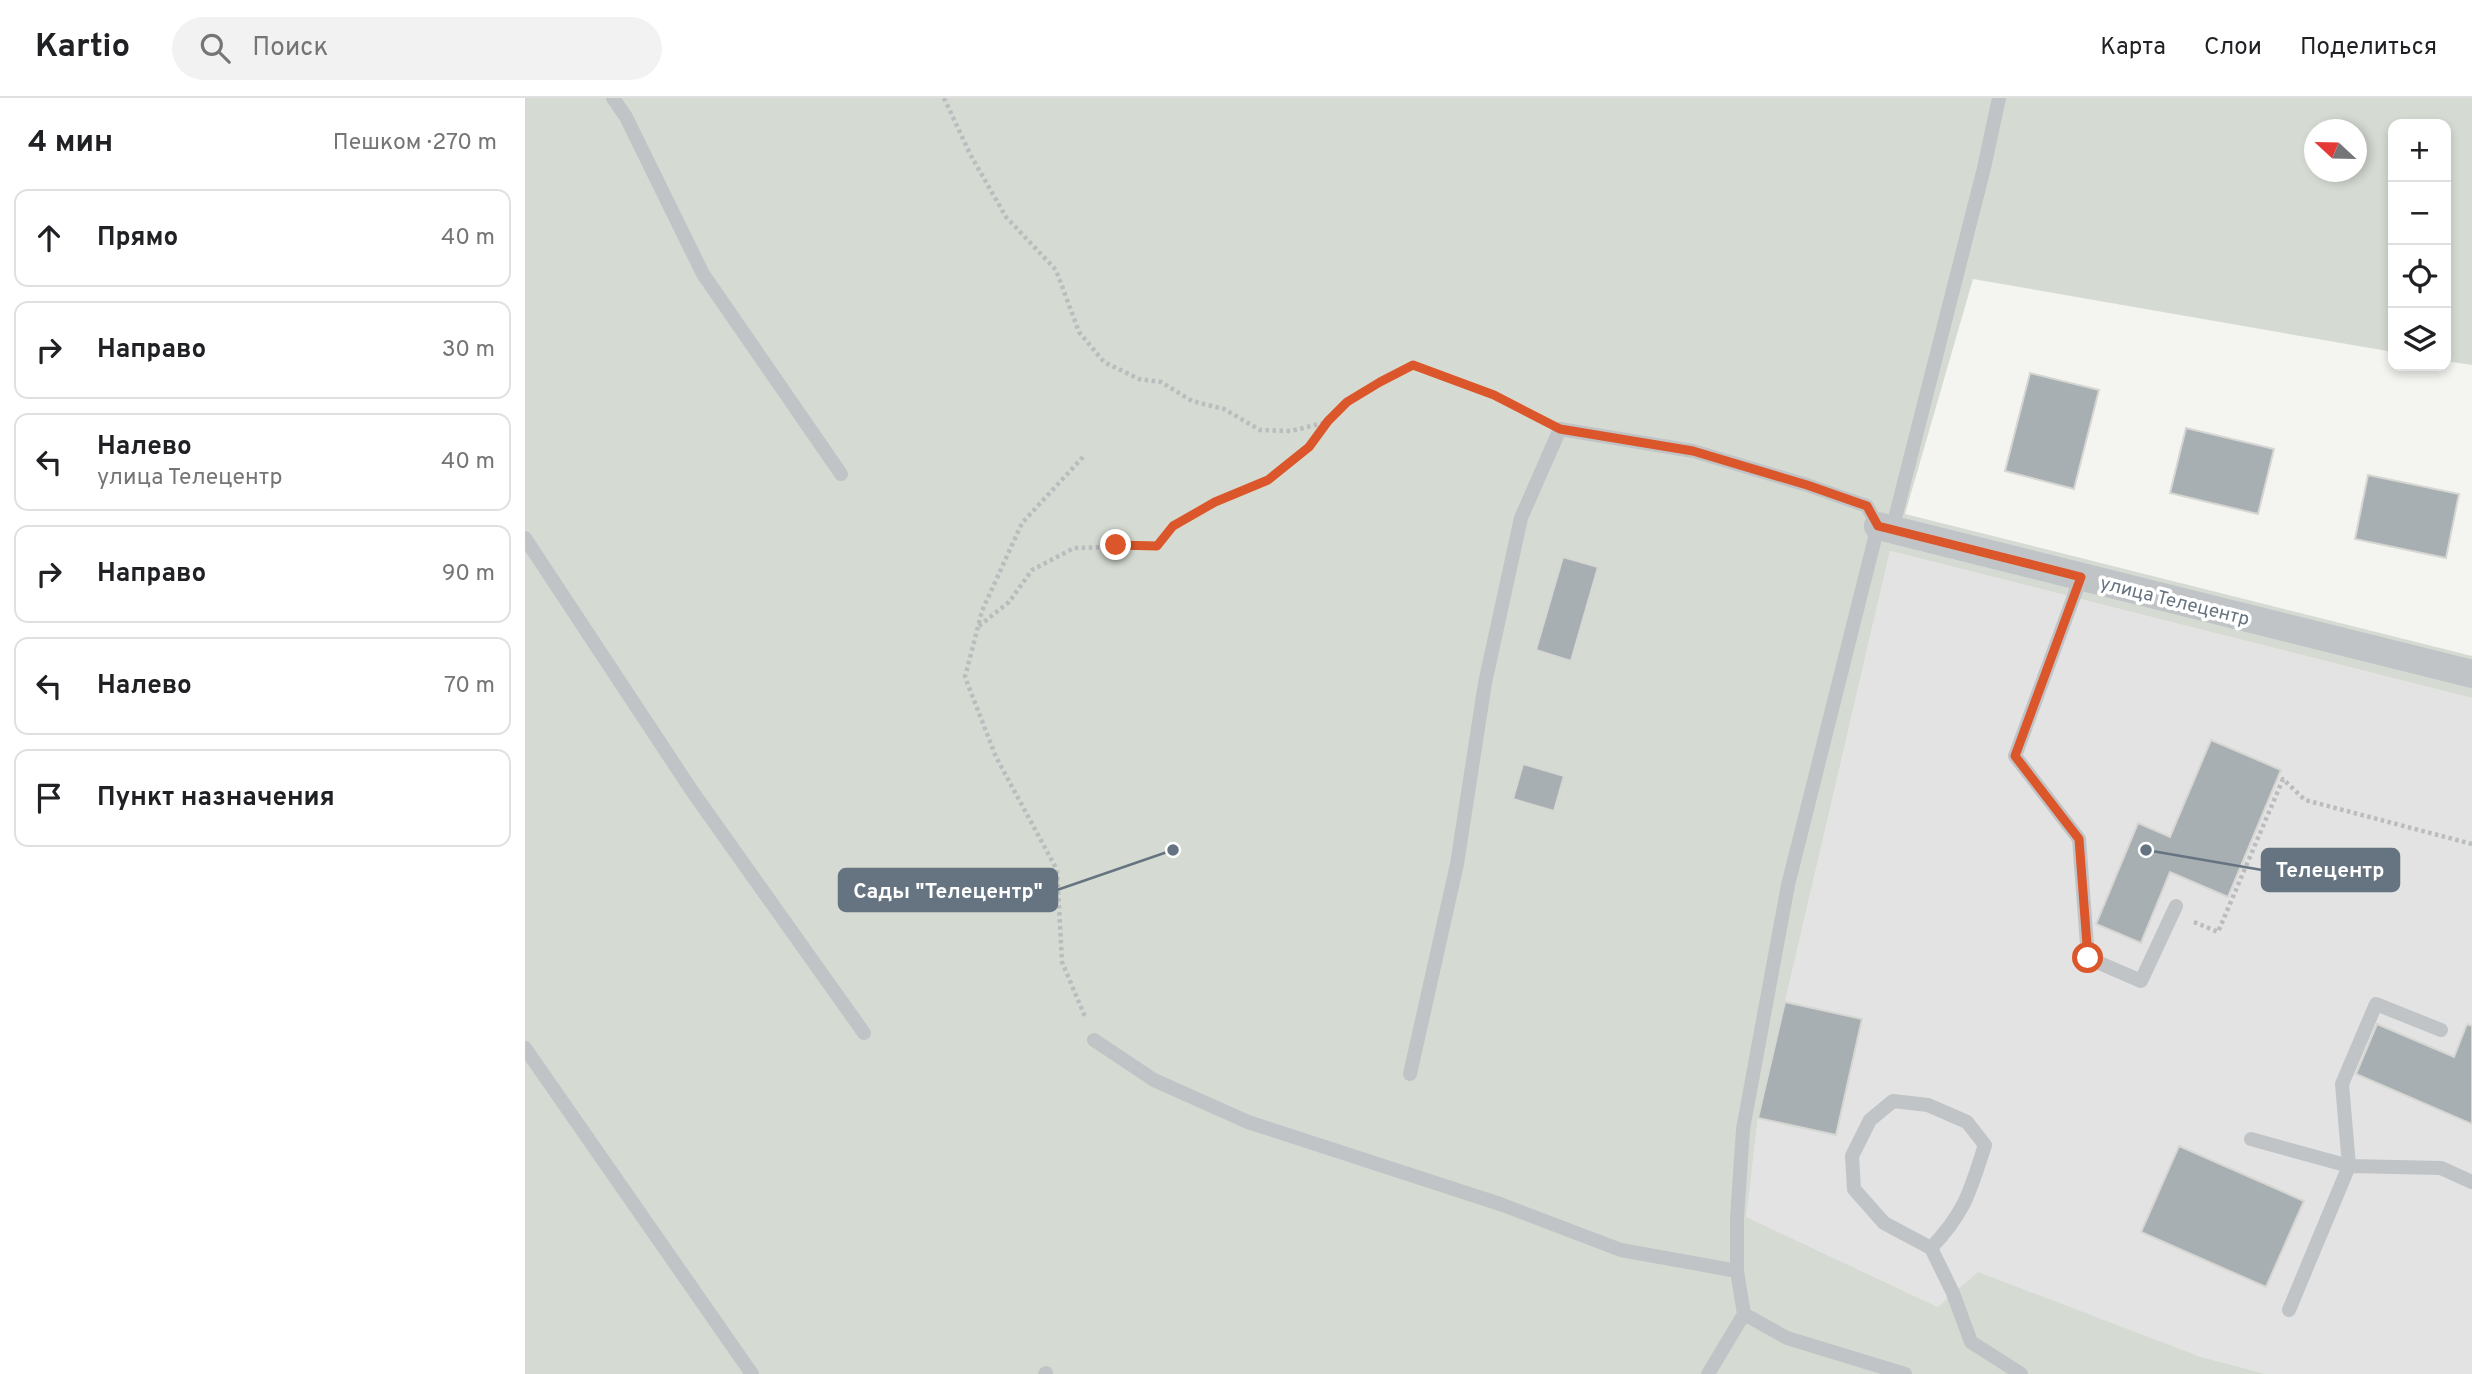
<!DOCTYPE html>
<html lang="ru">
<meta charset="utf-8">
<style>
body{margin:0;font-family:Overpass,sans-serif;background:#f2f2f2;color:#202124}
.controls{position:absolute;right:21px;top:21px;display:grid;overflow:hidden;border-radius:14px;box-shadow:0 4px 10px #0003}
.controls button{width:63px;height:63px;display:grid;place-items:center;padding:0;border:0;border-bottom:2px solid #e0e0e0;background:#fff;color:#202124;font:35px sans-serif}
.compass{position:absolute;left:1779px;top:21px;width:63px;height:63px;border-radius:50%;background:#fff;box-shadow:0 4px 10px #0003;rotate:292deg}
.stop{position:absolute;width:21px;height:21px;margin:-16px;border:5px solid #db562a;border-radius:50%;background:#fff}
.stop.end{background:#db562a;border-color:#fff;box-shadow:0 2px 7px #0008}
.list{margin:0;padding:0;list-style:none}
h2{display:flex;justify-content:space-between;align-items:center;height:91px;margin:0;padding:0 28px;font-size:30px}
h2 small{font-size:23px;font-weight:400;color:#757577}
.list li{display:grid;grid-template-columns:46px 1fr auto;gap:21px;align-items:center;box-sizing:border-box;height:98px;margin:0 14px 14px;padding:0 14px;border:2px solid #e0e0e0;border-radius:14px}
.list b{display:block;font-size:26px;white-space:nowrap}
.list p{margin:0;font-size:23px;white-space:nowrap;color:#757577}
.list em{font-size:23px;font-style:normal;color:#757577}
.icon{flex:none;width:38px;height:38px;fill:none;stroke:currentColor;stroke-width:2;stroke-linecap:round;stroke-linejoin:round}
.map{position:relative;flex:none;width:1947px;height:1276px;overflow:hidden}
header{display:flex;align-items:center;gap:42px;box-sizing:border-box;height:98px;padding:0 35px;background:#fff;border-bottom:2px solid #e0e0e0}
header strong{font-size:33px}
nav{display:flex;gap:38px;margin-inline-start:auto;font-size:24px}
.search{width:490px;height:63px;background:#f2f2f2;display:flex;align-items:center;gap:18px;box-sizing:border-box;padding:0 24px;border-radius:38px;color:#757577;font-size:26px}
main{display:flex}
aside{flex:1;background:#fff}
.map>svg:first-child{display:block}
.built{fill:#e2e3e2}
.green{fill:#d5dbd2;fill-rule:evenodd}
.building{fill:#a7afb3;stroke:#d6d6d3;stroke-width:2}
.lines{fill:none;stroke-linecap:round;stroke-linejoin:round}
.path{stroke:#babcbe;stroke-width:4.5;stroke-dasharray:3.5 3.5;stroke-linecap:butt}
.lane{stroke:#c0c4c7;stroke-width:14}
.street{stroke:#c0c4c7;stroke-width:28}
.route{stroke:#db562a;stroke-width:9}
.labels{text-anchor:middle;stroke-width:7;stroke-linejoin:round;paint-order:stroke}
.street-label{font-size:19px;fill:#657480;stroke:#fff}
.leader{fill:none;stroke:#657480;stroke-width:2.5}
.callout-dot{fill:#657480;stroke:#fff;stroke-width:2.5}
.callout{fill:#657480;stroke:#657480;stroke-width:2.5}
.callout-label{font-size:21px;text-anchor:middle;font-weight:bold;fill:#fff}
</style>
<header>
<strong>Kartio</strong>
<div class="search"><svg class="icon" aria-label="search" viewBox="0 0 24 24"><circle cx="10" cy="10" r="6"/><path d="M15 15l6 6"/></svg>Поиск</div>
<nav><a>Карта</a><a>Слои</a><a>Поделиться</a></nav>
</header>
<main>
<aside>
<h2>4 мин<small>Пешком · 270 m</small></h2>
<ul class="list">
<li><svg class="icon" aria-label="ahead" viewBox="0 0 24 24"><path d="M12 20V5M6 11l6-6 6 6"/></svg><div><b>Прямо</b></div><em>40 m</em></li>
<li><svg class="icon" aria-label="right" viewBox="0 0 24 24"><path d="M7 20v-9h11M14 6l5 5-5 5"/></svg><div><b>Направо</b></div><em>30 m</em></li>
<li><svg class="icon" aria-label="left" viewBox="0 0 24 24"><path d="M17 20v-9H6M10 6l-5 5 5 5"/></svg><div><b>Налево</b><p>улица Телецентр</p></div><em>40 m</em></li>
<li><svg class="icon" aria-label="right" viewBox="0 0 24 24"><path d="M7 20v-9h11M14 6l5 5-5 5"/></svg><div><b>Направо</b></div><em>90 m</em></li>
<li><svg class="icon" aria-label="left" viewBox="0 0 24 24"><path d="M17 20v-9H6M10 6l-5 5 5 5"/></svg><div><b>Налево</b></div><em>70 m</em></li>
<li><svg class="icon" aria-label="arrive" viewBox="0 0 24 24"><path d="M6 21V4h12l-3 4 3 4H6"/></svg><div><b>Пункт назначения</b></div></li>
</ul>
</aside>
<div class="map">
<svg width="1947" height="1276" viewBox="0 0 1947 1276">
<rect width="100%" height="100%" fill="#f4f4f1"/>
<!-- built -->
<path class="built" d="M1365,453l582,147v676h-206l-68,-18 -260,-49 -193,-90 13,-99z"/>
<!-- green -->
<path class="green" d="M0,0h1947v267l-26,-4v-237h-53v228l-420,-73 -68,235 567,142v42l-582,-147 -132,567 -12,99 192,90 40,-35 220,84 68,18h-1741zM1790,32h42v42h-42z"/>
<!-- building -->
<path class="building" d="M1505,275l69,17 -25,99 -69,-18z
M1661,330l88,21 -16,65 -88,-21z
M1843,377l91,19 -13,64 -91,-19z
M1038,459l35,10 -27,94 -35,-11z
M1686,642l70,30 -53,127 -58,-25 -29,71 -45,-19 42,-101 32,14z
M998,666l41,12 -10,35 -41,-12z
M1260,904l77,17 -26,116 -78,-17z
M1852,926l77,33 13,-33 5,2v98l-116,-50z
M1654,1048l125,55 -38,86 -125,-55z"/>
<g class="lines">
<!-- path -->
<path class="path" d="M419,0l26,56 36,63 50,53 23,62 25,30 35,17 22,3 31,19 32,8 36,21 31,1 36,-9
M558,359l-61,66 -40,88 -17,66 31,80 61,113 5,92 24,57
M454,528l30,-24 23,-32 42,-22 83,-2 16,-20 42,-24 53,-22 41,-33 19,-26 19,-19 33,-20 33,-17 81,30 43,22
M1669,824l24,10 65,-153 22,21 167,44"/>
<!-- lane -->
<path class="lane" d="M88,0l13,19 77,157 138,200
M1367,432l92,-362 15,-70
M0,440l167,253 172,242
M1556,479l-66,179 64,83 9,119 53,23 35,-75
M569,942l60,40 94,42 252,82 121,46 116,21
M0,950l227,326
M885,976l47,-210 28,-181 36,-165 39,-89 133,22 114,34 60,21 11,20 -90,359 -45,244 -6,89v53l7,43 43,24 118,36
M1726,1041l98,27 -7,-82 34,-80 65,26
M1406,1150c35,-37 39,-57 54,-103l-18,-23 -39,-17 -35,-4 -23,19 -18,36 2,33 30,34 47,25 22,45 18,49 50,32
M1764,1212l60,-144 92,2 31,14
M520,1276l1,-1
M1183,1276l36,-60"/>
<!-- street -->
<path class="street" d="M1353,428l594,148"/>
</g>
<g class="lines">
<!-- route -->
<path class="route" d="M591,447l41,1 16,-20 42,-24 53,-22 41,-33 19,-26 19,-19 33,-20 33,-17 81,30 66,34 133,22 114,34 60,21 11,20 203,51 -66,179 64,83 9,119"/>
</g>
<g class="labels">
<!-- street labels -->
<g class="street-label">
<text transform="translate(1650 502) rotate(14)" y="7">улица Телецентр</text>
</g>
</g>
<!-- callouts -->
<path class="leader" d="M1621 752L1737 772M648 752L532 792"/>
<g class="callout-dot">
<circle cx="1621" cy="752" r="7"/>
<circle cx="648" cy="752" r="7"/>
</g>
<g class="callout">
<rect x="1737" y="751" width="137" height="42" rx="7"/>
<rect x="314" y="771" width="218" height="42" rx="7"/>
</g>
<g class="callout-label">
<text x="1805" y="779">Телецентр</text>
<text x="423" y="800">Сады "Телецентр"</text>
</g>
</svg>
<div class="controls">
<button>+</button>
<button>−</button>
<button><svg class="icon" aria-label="locate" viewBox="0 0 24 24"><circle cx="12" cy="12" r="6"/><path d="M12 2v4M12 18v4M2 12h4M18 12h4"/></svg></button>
<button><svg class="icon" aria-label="layers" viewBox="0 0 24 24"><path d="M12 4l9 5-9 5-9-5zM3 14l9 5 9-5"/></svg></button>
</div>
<svg class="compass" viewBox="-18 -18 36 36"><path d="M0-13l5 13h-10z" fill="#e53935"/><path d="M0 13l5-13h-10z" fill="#757577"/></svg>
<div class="stop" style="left:1563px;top:860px"></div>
<div class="stop end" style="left:591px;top:447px"></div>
</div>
</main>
